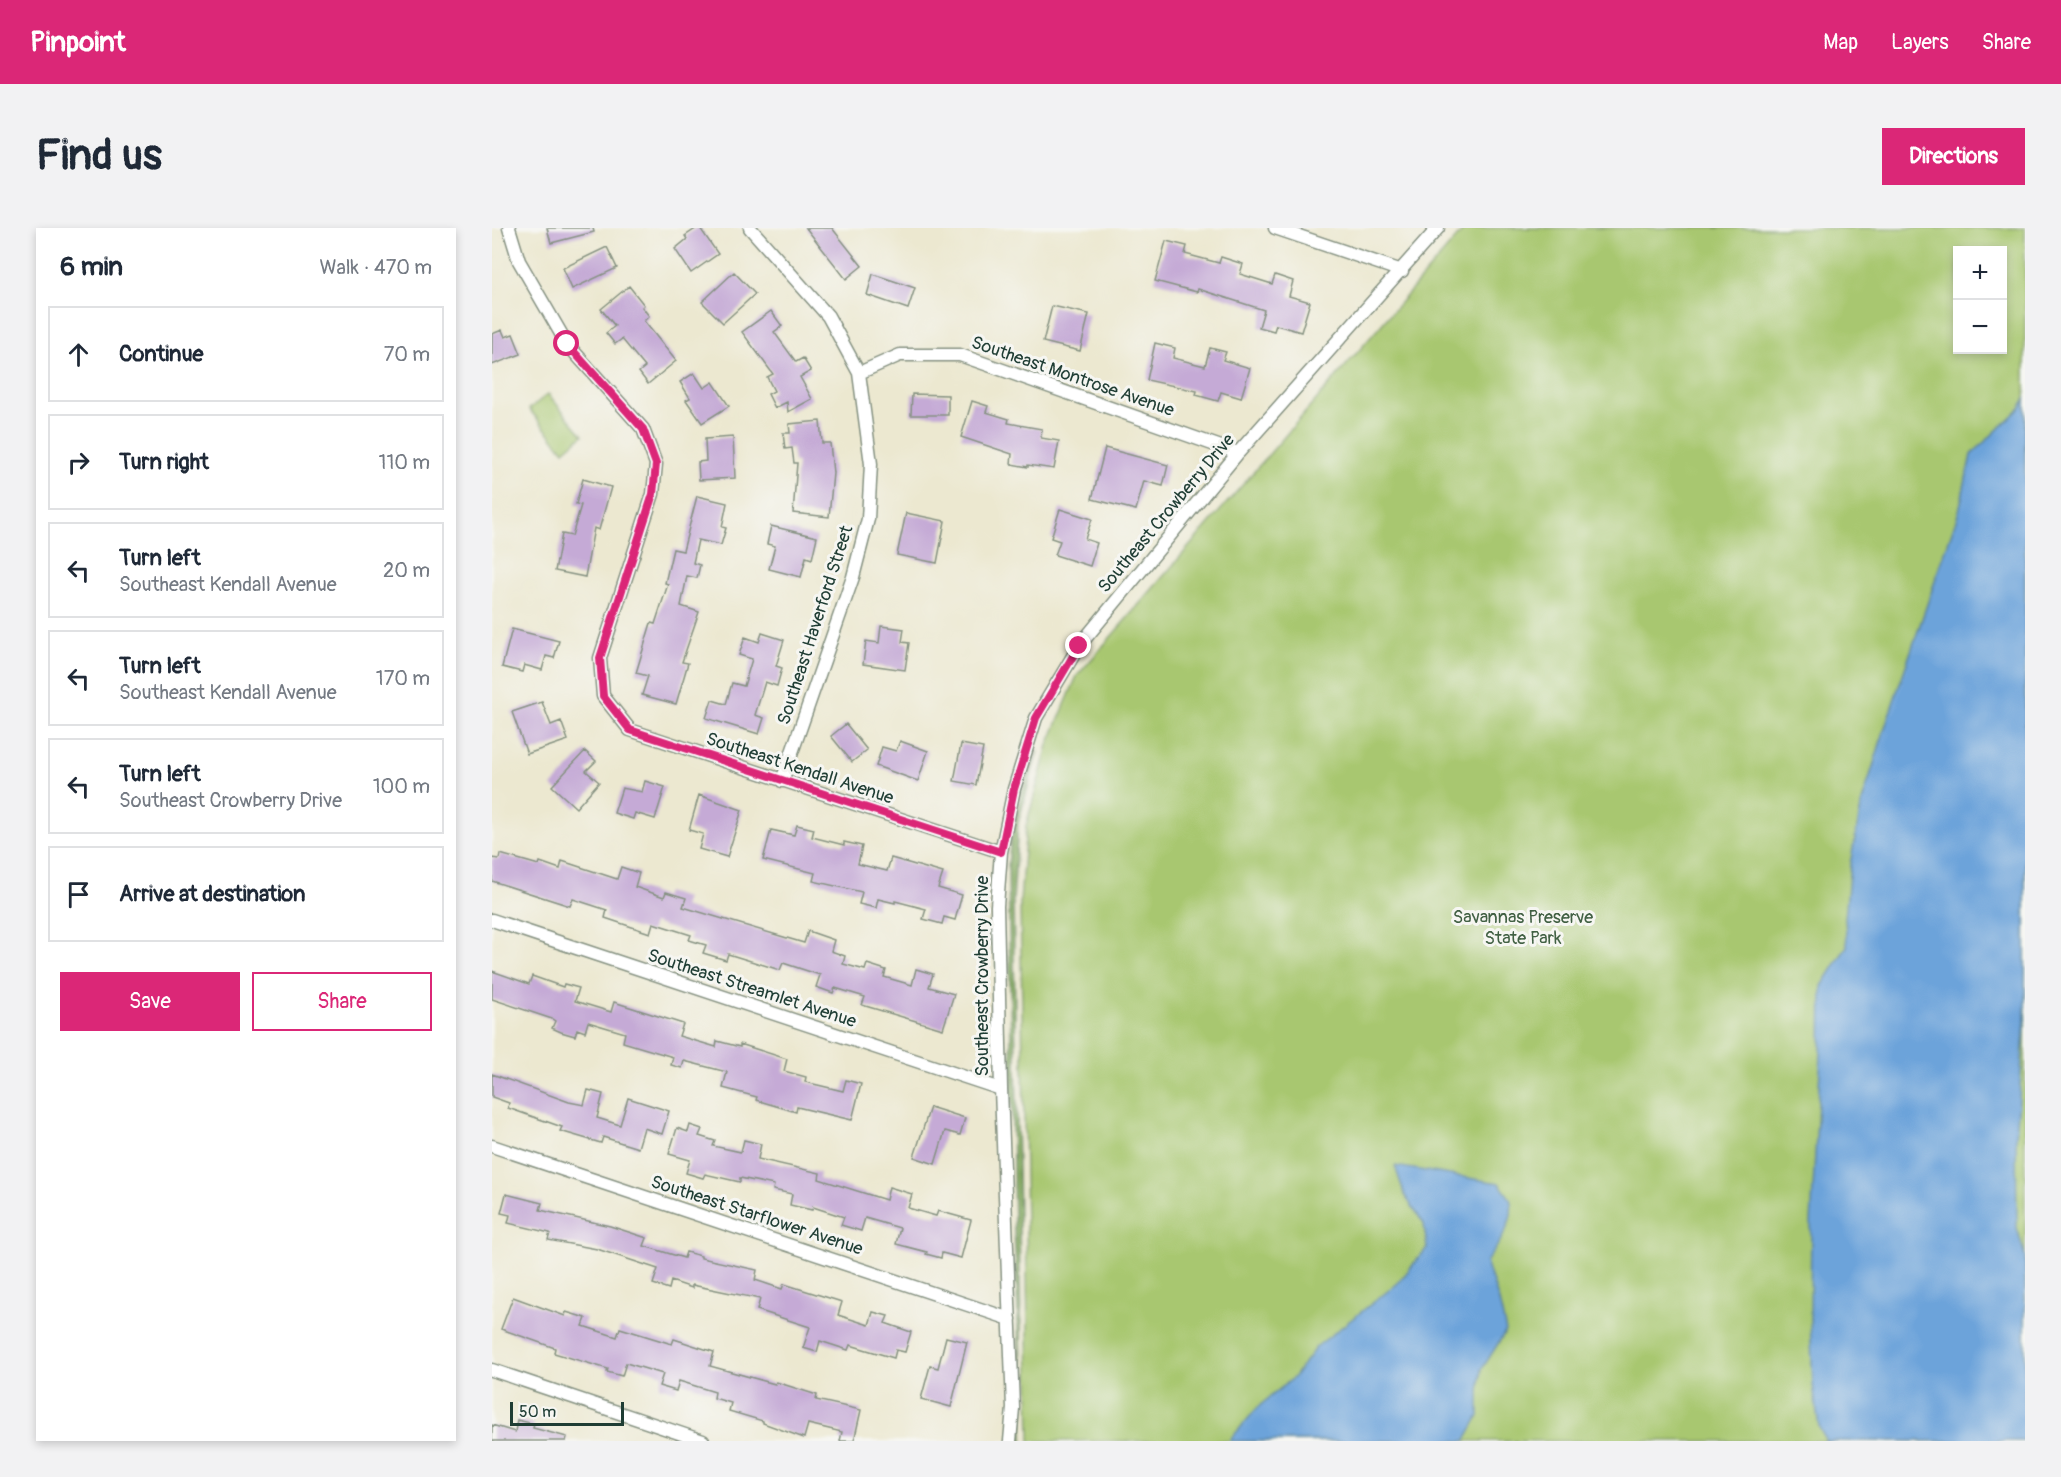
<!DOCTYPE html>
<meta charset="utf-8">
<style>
body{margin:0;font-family:Pangolin,sans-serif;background:#f2f2f3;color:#1f2937}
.controls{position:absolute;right:18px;top:18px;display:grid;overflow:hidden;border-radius:0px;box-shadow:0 3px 9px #0003}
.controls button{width:54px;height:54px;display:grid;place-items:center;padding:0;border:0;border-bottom:2px solid #e0e1e3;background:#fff;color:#1f2937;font:30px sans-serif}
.scale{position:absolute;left:18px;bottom:15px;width:114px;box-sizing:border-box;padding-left:6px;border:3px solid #1f3d34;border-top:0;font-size:16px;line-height:21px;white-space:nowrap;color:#1f3d34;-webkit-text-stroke:4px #f6f6f2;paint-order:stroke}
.stop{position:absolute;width:18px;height:18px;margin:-14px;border:4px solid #db2777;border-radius:50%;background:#fff}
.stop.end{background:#db2777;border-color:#fff;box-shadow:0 2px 6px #0008}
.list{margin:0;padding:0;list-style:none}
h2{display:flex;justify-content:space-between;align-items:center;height:78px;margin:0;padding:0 24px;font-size:26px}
h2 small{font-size:20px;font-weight:400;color:#747a83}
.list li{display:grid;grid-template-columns:39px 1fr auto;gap:18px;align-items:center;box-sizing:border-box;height:96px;margin:0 12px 12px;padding:0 12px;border:2px solid #e0e1e3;border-radius:0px}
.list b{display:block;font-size:22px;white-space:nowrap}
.list p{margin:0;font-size:20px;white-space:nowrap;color:#747a83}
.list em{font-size:20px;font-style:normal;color:#747a83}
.actions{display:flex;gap:12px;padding:18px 24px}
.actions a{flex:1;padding:14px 0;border:2px solid #db2777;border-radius:0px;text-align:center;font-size:21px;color:#db2777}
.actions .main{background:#db2777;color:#fff}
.icon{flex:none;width:33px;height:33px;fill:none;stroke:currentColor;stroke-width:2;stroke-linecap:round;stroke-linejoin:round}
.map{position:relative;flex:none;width:1533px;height:1213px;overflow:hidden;border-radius:0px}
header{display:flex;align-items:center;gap:36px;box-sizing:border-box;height:84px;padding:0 30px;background:#db2777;color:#fff}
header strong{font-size:28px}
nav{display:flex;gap:33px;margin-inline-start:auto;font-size:21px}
.intro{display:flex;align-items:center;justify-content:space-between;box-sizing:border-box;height:144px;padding:0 36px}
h1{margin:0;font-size:42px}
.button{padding:15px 27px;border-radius:0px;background:#db2777;color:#fff;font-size:21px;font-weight:700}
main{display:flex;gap:36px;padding:0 36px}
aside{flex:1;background:#fff;border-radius:0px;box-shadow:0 3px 9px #0003}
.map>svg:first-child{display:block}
.green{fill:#a8c76f;stroke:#648252;stroke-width:1.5;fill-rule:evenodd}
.forest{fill:#86ac62;stroke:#52744b;stroke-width:1.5}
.water{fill:#6ca3da;stroke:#467087;stroke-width:1.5}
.building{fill:#c5aad6}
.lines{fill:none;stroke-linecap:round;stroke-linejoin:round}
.street-casing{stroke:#869282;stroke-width:15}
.street{stroke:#fff;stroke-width:12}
.route{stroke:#db2777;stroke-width:8}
.labels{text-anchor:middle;stroke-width:6;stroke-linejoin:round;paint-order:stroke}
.street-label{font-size:18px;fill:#1f3d34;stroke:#f6f6f2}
.park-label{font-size:18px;fill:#416043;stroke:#f6f6f2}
</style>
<header>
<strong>Pinpoint</strong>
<nav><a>Map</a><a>Layers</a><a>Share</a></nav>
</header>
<div class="intro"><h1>Find us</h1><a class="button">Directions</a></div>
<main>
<aside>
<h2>6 min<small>Walk · 470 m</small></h2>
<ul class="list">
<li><svg class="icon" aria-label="ahead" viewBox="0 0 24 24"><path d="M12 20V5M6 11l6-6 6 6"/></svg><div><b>Continue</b></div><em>70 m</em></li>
<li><svg class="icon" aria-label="right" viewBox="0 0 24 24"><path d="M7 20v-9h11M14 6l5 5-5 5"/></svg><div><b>Turn right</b></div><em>110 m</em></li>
<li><svg class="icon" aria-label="left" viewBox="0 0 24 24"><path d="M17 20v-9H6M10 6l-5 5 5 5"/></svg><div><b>Turn left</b><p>Southeast Kendall Avenue</p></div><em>20 m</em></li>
<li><svg class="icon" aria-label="left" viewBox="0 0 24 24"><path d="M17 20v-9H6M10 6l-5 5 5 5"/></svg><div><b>Turn left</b><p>Southeast Kendall Avenue</p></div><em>170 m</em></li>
<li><svg class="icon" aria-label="left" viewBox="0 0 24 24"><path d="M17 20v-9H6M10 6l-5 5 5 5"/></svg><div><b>Turn left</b><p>Southeast Crowberry Drive</p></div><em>100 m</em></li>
<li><svg class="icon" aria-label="arrive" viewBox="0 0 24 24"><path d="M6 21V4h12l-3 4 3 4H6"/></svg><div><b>Arrive at destination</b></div></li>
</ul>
<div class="actions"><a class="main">Save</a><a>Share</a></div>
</aside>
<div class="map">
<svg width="1533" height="1213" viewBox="0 0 1533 1213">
<rect width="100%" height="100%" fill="#f6f6f2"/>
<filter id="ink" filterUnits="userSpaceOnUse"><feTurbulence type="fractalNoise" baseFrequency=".0167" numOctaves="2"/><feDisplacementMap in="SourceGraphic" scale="12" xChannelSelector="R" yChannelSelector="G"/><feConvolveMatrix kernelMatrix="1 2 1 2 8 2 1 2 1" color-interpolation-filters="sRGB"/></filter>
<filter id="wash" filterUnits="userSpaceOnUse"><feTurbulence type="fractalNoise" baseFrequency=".008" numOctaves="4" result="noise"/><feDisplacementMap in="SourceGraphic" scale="24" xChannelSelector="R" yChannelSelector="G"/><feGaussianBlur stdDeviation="1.35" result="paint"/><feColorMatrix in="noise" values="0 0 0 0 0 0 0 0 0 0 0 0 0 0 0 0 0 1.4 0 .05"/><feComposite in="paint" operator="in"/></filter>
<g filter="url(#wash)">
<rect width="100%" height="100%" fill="#ece8d0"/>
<!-- green -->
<path class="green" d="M973,0h560v1213h-995l-10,-539 6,-76 22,-81 29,-69zM1466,22h44v100h-44z
M56,166l35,41 -19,16 -35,-42z"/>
<!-- forest -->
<path class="forest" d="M546,522l-20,73 -5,78 10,533v7h-5l3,-32 -3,-89 1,-7 -1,-1 -4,-84 -6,-362c3,-40 14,-80 30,-116z"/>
<!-- water -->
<path class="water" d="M1533,171v622l-9,117 1,90 8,28v185h-199l-7,-14 -6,-42 -3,-65 1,-98 10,-170 1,-66 25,-40 -2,-27 5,-55 12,-62 25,-81 72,-210 12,-56 49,-47z
M903,938l104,17c3,5 9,11 11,16 7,21 -13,48 -24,63l13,39 7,30 -24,38 -3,22v25l-14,25h-236l29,-34 35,-29 23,-31 82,-64 29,-35 -3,-24 -19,-28z"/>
<g id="blocks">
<!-- building -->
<path class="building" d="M55,0h46l1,4 -43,11z
M205,0h3l18,26 -27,19 -16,-24 12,-10 -2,-3z
M314,0h26l30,38 -16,13z
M674,13l21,5 -2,8 34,9 2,-6 22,7 -3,10 32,10 3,-9 18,6 -4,15 21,6 -9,30 -25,-7 -2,6 -15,-4 5,-17 -66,-21 -1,3 -42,-11z
M115,19l10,21 -45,21 -9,-21z
M242,44l21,22 -32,29 -21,-21z
M381,46l42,14 -7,21 -41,-14z
M137,58l15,19 -2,2 7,9 -5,5 32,40 -28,23 -9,-12 6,-5 -23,-28 -7,5 -9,-11 9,-7 -14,-17z
M560,78l37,8 -9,37 -37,-9z
M279,83l11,15 -8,6 22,30 7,-4 8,13 -11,6 12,22 -24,13 -1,-10 -12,6 -7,-14 6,-3 -7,-14 6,-3 -31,-42z
M10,102l3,7 8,-3 8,20 -29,11v-31z
M663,115l20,5 -2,10 32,8 5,-18 16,4 -3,8 27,8 -9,30 -20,-6 -3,9 -22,-6 1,-4 -50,-11z
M202,145l10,15 9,-6 16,24 -27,17 -16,-23 4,-2 -10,-16z
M420,166l36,1v20h-37z
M480,173l16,5 -2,6 23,7 -1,4 34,6 -1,9 18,3 -5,28 -26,-4v2l-17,-3 1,-10 -51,-17z
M328,193l2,22h8l3,30 -4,44 -36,-4 4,-50h-3l-2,-15 -7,1 -2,-16h7l-1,-9z
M241,209l2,41 -36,2 -1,-18 8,-1 -1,-22z
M613,220l63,17 -5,21 -19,-5 -8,29 -44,-11z
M91,251l28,8 -12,43 -5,-2 -9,49 -30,-6 7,-37 10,2 9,-31 -5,-1z
M205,268l30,7 -5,24 4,1 -5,17 -23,-5 -5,23 7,2 -3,13 -10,-2 -6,30 18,6 -17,50 6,1 -12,41 -34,-9 6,-19 -12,-3 15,-50 4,1 13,-40 -3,-1 8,-34 10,2z
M568,281l32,10 -7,20 12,4 -7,23 -35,-11 5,-14 -9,-3z
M414,285l39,8 -8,42 -40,-8z
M279,298l46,11 -5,22 -6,-2 -5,20 -32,-8 6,-23 -8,-2z
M389,398l23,3 -2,13 7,1 -4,27 -42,-6 3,-23 13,2z
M20,401l47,12 -5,17 -8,-2 -4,14 -18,-5 -2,7 -20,-5z
M270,405l22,7 -8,26 6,2 -5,18 -12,-4 -10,33 9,3 -5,16 -53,-16 6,-18 14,4 6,-21 12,3 8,-27 -13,-4 6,-18 14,5z
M50,474l9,23 10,-4 7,19 -41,14 -15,-42z
M354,496l21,26 -15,12 -21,-26z
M408,513l28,10 -10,30 -42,-15 6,-19 14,4z
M469,516l22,4 -7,37 -22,-4z
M93,523l11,10 -10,10 13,11 -23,26 -24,-22z
M153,553l20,6 -10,32 -20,-6 -2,6 -19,-6 8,-25 20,4z
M207,567l43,15 -15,47 -28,-8 4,-15 -14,-4z
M305,597l17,4 -2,8 32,8v-3l18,4 -4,18 29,7 4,-13 52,15 -5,15 24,7 -7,25 -11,-3 -2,7 -19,-5 3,-10 -31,-8v2l-17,-4 -2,9 -17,-4 3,-12 -49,-11 2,-8 -52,-13 8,-30 23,5z
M8,626l39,11 1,-3 20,7 2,-8 55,18 4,-12 18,6 -4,14 29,10 2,-5 20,6 -3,9 121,36 4,-12 26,9 -3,11 14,5 -2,8 22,6 2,-6 19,6 -2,7 28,8 4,-16 17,5 -4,13 25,7 -11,35 -81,-24 3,-8 -30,-9 -2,5 -17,-6 4,-12 -37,-12 -3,7 -52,-16 -2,6 -23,-7 3,-8 -17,-5 2,-5 -38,-12 -3,10 -45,-15 2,-8 -34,-11 -3,7 -78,-25v-23l7,1z
M0,743l37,13 3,-8 31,11 1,-3 15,4 -4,13 36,11 3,-10 69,22 -4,12 37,11 1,-6 23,6v-3l47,15 -3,12 22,6 -1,5 38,9 3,-11 15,4 -9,36 -55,-13 -1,5 -40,-12 1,-3 -34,-9 4,-16 -43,-11 -2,7 -11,-3 2,-8 -50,-15 2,-9 -37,-11 -3,10 -8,-3 -2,7 -14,-4 -9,-4 3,-7 -3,-2 -60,-20z
M0,846l77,28 15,3 4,-15 15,4 -6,24 23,7 8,-27 41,13 -7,23 -18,-6 -6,20 -35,-11 -2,6 -41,-12 2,-4 -54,-19 1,-5 -17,-6z
M438,879l35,11 -5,17 -15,-4 -10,33 -21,-7z
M198,897l12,4 -3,7 16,5 -2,5 28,6 3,-12 17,4 -3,15 62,14 -1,6 67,21 3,-13 23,7 -4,14 28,8 2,-5 33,9 -10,38 -19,-5 -1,5 -15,-4 1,-2 -31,-8 4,-16 -35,-10 -4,13 -20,-6 3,-8 -31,-10 -1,3 -22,-5 2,-11 -19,-4 1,-5 -34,-7v4l-35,-8 -2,4 -17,-5 4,-13 -21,-6 8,-26 11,4z
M14,966l36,9 -2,7 70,16 37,12 -3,8 40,12 2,-6 15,4v2l56,12 -2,10 27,9 2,-5 58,18 -4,13 31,10 4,-13 15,4 -3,7 26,9 -6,20 -9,-2 -2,8 -44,-13 -2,5 -28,-9 -3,11 -14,-4 7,-21 -53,-17 3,-11 -68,-14v3l-21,-7 -2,8 -16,-5 5,-15 -61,-20 -49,-9 2,-7 -42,-10 2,-8 -9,-2z
M21,1069l52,19 1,-4 20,6 -3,8 34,11 3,-9 52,16 2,-5 40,13 -4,14 65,18 1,-2 41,13 -1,5 45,10 -7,31h-14l2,-9 -34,-8 -4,14 -41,-15v-2l-34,-10 2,-8 -17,-5 1,-6 -36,-11 -3,10 -17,-5 4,-12 -37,-11 -4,13 -15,-4 1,-3 -54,-16 1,-5 -54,-19z
M454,1109l21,5 -16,65 -30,-8 9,-33 8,2z
M25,1192l17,4 -1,4 34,9 -1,4h-74v-16l23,7z"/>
</g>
</g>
<g filter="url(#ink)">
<use href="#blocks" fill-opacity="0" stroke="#869282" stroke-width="1.5"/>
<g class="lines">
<defs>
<path id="street" d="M17,0l10,33 48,83 76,85 13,35 -3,30 -53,164 3,38 27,34 371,122
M258,0l78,88 31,57 12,91 -3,55 -15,58 -71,204
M783,0l127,43
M367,145l41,-18h60l278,98
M0,692l509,169
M0,918l518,173
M0,1142l211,71
M518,1213l3,-33 -12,-319 -4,-183 4,-54 13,-63 22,-71 43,-72 159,-193 200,-225"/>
</defs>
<!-- street casing -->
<use href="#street" class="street-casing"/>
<!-- street -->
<use href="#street" class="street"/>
</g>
</g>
<g class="lines" filter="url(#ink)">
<!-- route -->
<path class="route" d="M75,116l76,85 13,35 -3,30 -53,164 3,38 27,34 371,122 13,-63 22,-71 43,-72"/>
</g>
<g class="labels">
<!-- street labels -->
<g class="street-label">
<text transform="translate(581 148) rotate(19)" y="6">Southeast Montrose Avenue</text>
<text transform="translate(674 285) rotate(-50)" y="6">Southeast Crowberry Drive</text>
<text transform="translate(323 397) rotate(-72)" y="6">Southeast Haverford Street</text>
<text transform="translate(308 540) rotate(18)" y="6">Southeast Kendall Avenue</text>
<text transform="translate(490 748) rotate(-90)" y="6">Southeast Crowberry Drive</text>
<text transform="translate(260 760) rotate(18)" y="6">Southeast Streamlet Avenue</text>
<text transform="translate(265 987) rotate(18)" y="6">Southeast Starflower Avenue</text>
</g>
<!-- park labels -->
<g class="park-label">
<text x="1031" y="695">Savannas Preserve<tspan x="1031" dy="21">State Park</tspan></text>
</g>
</g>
</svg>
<div class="controls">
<button>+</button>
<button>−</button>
</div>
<div class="scale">50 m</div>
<div class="stop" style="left:75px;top:116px"></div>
<div class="stop end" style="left:587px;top:418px"></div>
</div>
</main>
